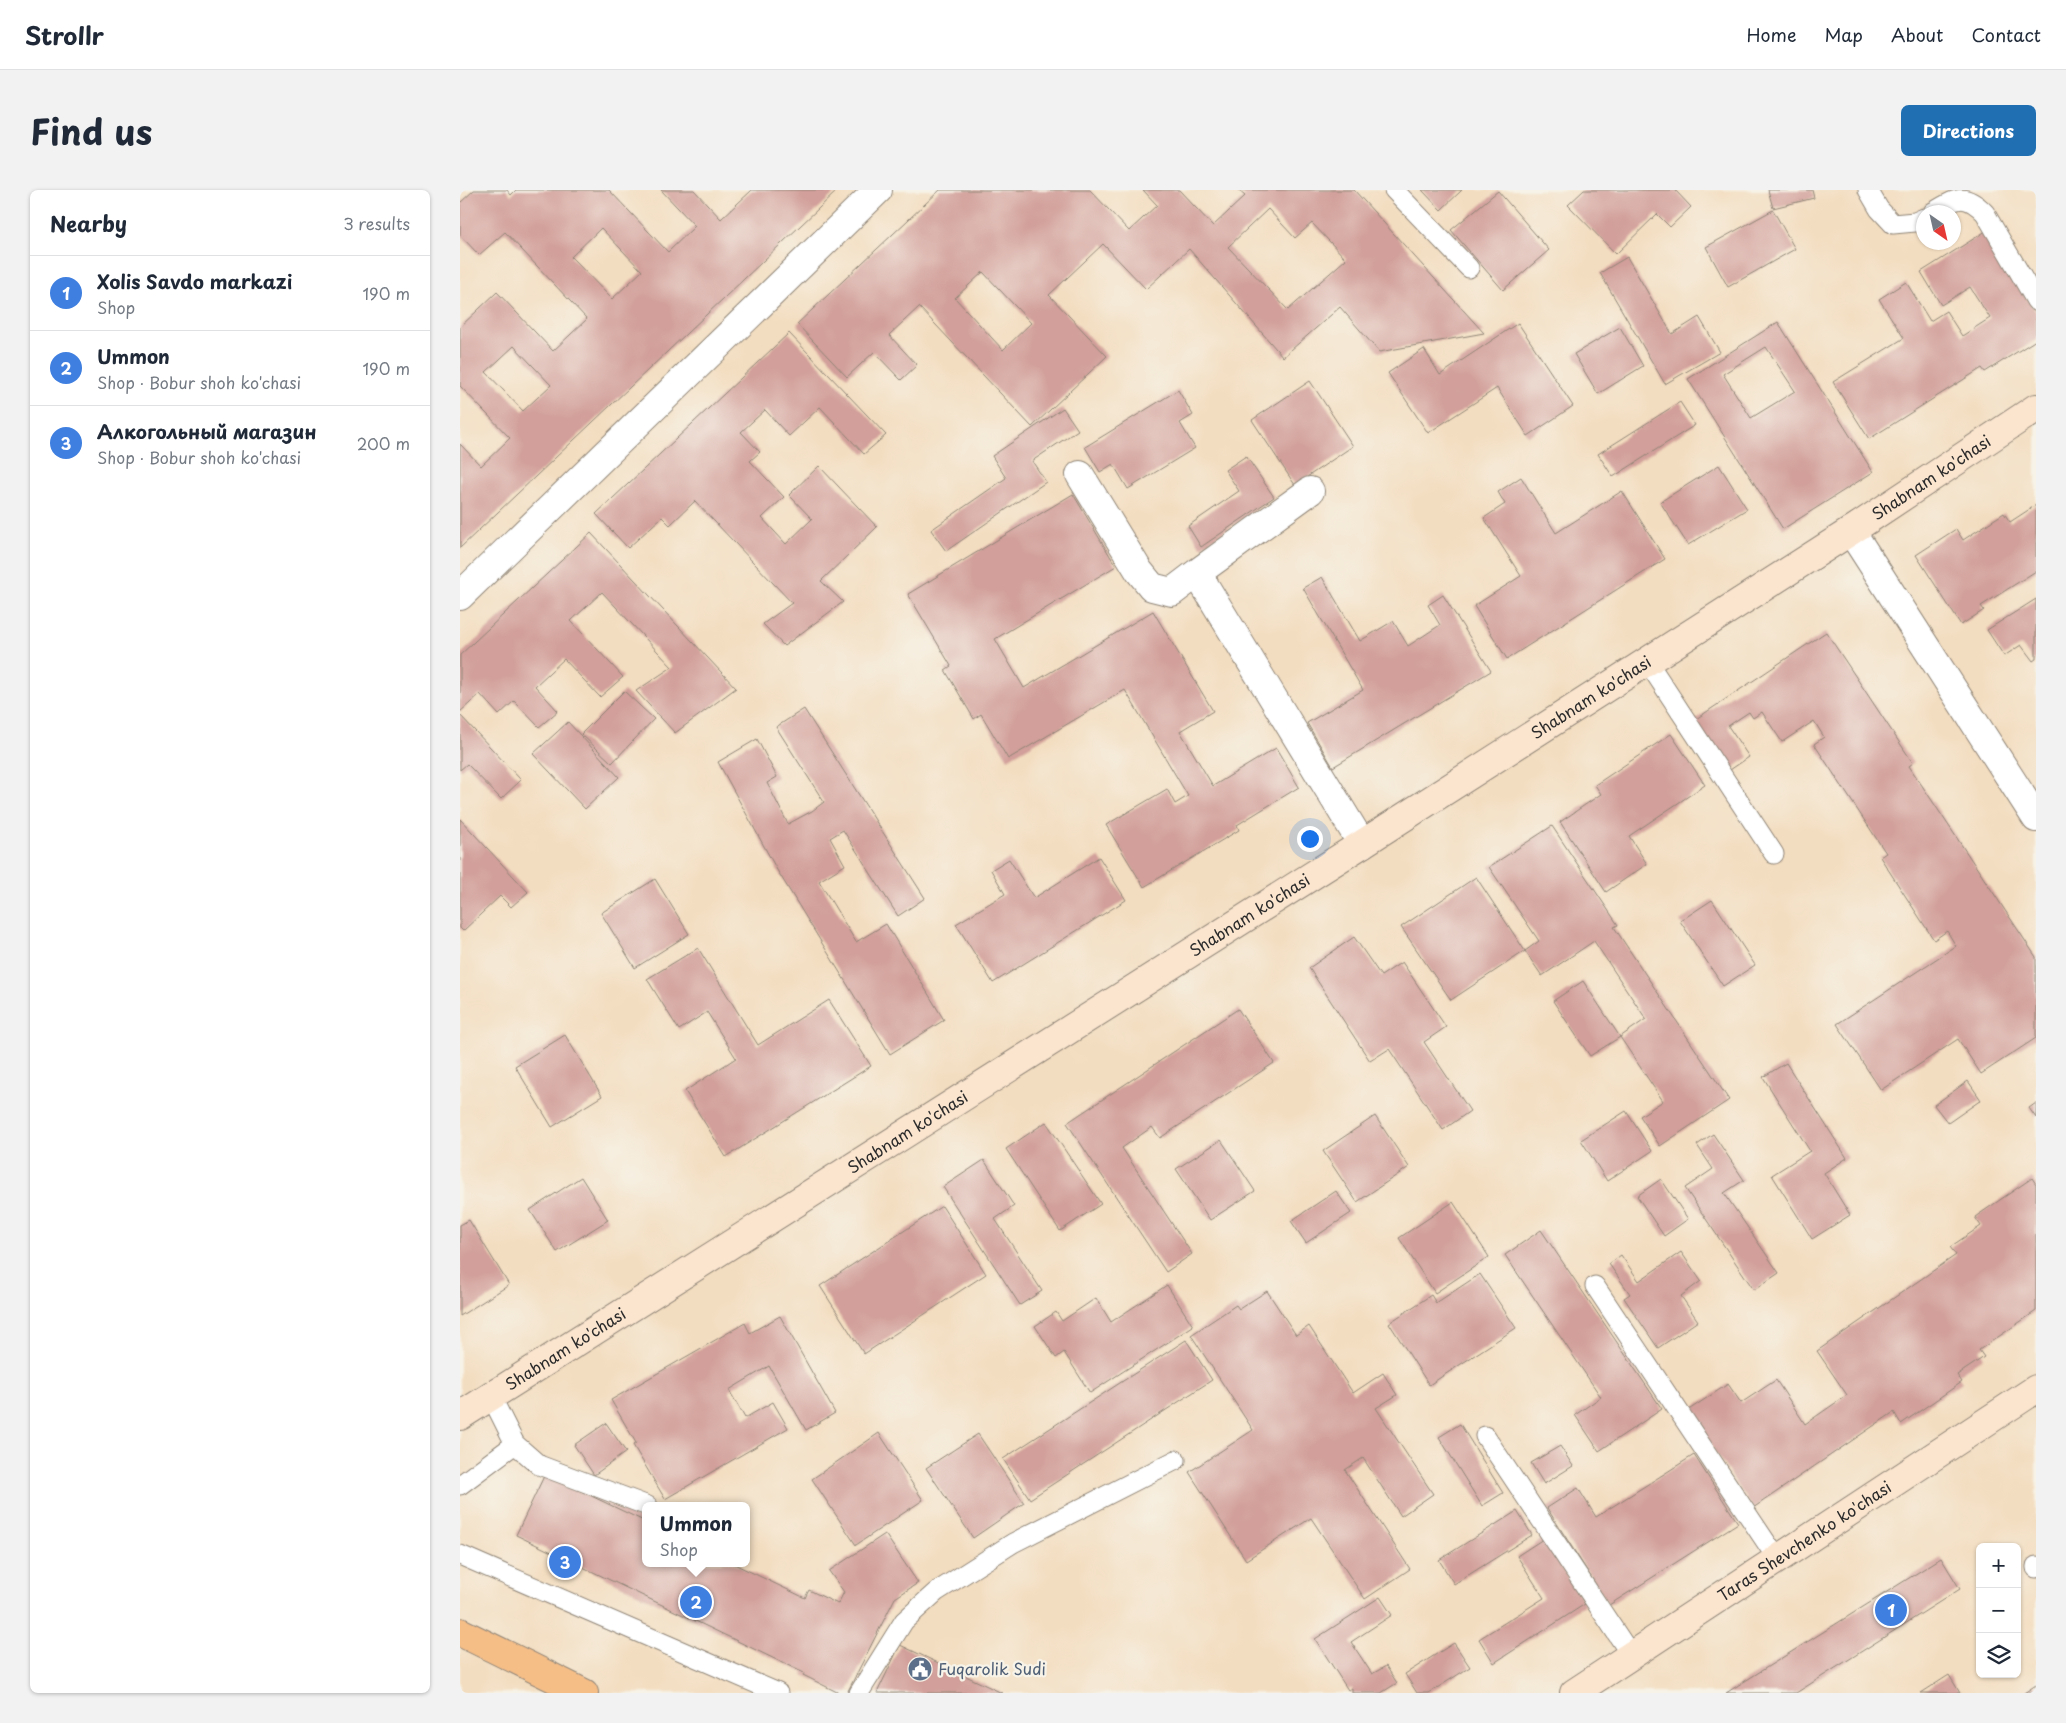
<!DOCTYPE html>
<meta charset="utf-8">
<style>
body{margin:0;font-family:"Playpen Sans",sans-serif;background:#f2f2f3;color:#1f2937}
.controls{position:absolute;right:15px;bottom:15px;display:grid;overflow:hidden;border-radius:8px;box-shadow:0 1px 4px #0004}
.controls button{width:45px;height:45px;display:grid;place-items:center;padding:0;border:0;border-bottom:1px solid #e0e1e3;background:#fff;color:#1f2937;font:25px sans-serif}
.compass{position:absolute;left:1456px;top:15px;width:45px;height:45px;border-radius:50%;background:#fff;box-shadow:0 1px 4px #0004;rotate:146deg}
.you{position:absolute;left:849px;top:648px;width:18px;height:18px;margin:-12px;border:4px solid #fff;border-radius:50%;background:#1a73e8;box-shadow:0 0 0 8px #1a73e833}
.badge{display:grid;place-items:center;width:32px;height:32px;border-radius:50%;background:#1f6fb2;color:#fff;font-size:16px;font-weight:700}
.pin{position:absolute;translate:-50% -50%;border:2px solid #fff;box-shadow:0 1px 5px #0006}
.popup{position:absolute;left:182px;top:1312px;width:108px;height:65px;box-sizing:border-box;display:grid;place-content:center;border-radius:8px;background:#fff;filter:drop-shadow(0 1px 4px #0005);font-size:16px;white-space:nowrap;color:#747a83}
.popup b{font-size:19px;color:#1f2937}
.popup::after{content:'';position:absolute;left:50%;top:100%;margin-left:-10px;border:10px solid transparent;border-top-color:#fff}
.list{margin:0;padding:0;list-style:none}
h2{display:flex;justify-content:space-between;align-items:center;height:65px;margin:0;padding:0 20px;font-size:21px}
h2 small{font-size:16px;font-weight:400;color:#747a83}
.list li{display:grid;grid-template-columns:32px 1fr auto;gap:15px;align-items:center;box-sizing:border-box;height:75px;padding:0 20px;border-top:1px solid #e0e1e3}
.list b{display:block;font-size:19px;white-space:nowrap}
.list p{margin:0;font-size:16px;white-space:nowrap;color:#747a83}
.list em{font-size:16px;font-style:normal;color:#747a83}
.icon{flex:none;width:28px;height:28px;fill:none;stroke:currentColor;stroke-width:2;stroke-linecap:round;stroke-linejoin:round}
.map{position:relative;flex:none;width:1576px;height:1503px;overflow:hidden;border-radius:8px}
header{display:flex;align-items:center;gap:30px;box-sizing:border-box;height:70px;padding:0 25px;background:#fff;border-bottom:1px solid #e0e1e3}
header strong{font-size:24px}
nav{display:flex;gap:28px;margin-inline-start:auto;font-size:18px}
.intro{display:flex;align-items:center;justify-content:space-between;box-sizing:border-box;height:120px;padding:0 30px}
h1{margin:0;font-size:35px}
.button{padding:12px 22px;border-radius:8px;background:#1f6fb2;color:#fff;font-size:18px;font-weight:700}
main{display:flex;gap:30px;padding:0 30px}
aside{flex:1;background:#fff;border-radius:8px;box-shadow:0 1px 4px #0004}
.map>svg:first-child{display:block}
.building{fill:#d29f9a;fill-rule:evenodd}
.lines{fill:none;stroke-linecap:round;stroke-linejoin:round}
.lane-casing{stroke:#8f8476;stroke-width:21}
.street-casing{stroke:#8f8476;stroke-width:30}
.secondary-casing{stroke:#8f8476;stroke-width:30}
.primary-casing{stroke:#8f8476;stroke-width:30}
.lane{stroke:#fff;stroke-width:19}
.street{stroke:#fff;stroke-width:28}
.secondary{stroke:#fbe5cf;stroke-width:28}
.primary{stroke:#f6be87;stroke-width:28}
.labels{text-anchor:middle;stroke-width:4.5;stroke-linejoin:round;paint-order:stroke}
.street-label{font-size:16px;fill:#2b2b2b;stroke:#f7f3e8}
.service-label{font-size:16px;fill:#4e5e75;stroke:#f7f3e8;text-anchor:start}
</style>
<header>
<strong>Strollr</strong>
<nav><a>Home</a><a>Map</a><a>About</a><a>Contact</a></nav>
</header>
<div class="intro"><h1>Find us</h1><a class="button">Directions</a></div>
<main>
<aside>
<h2>Nearby<small>3 results</small></h2>
<ul class="list">
<li><span class="badge" style="background:#3f7fe0">1</span><div><b>Xolis Savdo markazi</b><p>Shop</p></div><em>190 m</em></li>
<li><span class="badge" style="background:#3f7fe0">2</span><div><b>Ummon</b><p>Shop · Bobur shoh ko'chasi</p></div><em>190 m</em></li>
<li><span class="badge" style="background:#3f7fe0">3</span><div><b>Алкогольный магазин</b><p>Shop · Bobur shoh ko'chasi</p></div><em>200 m</em></li>
</ul>
</aside>
<div class="map">
<svg width="1576" height="1503" viewBox="0 0 1576 1503">
<rect width="100%" height="100%" fill="#f7f3e8"/>
<filter id="ink" filterUnits="userSpaceOnUse"><feTurbulence type="fractalNoise" baseFrequency=".02" numOctaves="2"/><feDisplacementMap in="SourceGraphic" scale="10" xChannelSelector="R" yChannelSelector="G"/><feConvolveMatrix kernelMatrix="1 2 1 2 8 2 1 2 1" color-interpolation-filters="sRGB"/></filter>
<filter id="wash" filterUnits="userSpaceOnUse"><feTurbulence type="fractalNoise" baseFrequency=".0096" numOctaves="4" result="noise"/><feDisplacementMap in="SourceGraphic" scale="20" xChannelSelector="R" yChannelSelector="G"/><feGaussianBlur stdDeviation="1.12" result="paint"/><feColorMatrix in="noise" values="0 0 0 0 0 0 0 0 0 0 0 0 0 0 0 0 0 1.4 0 .05"/><feComposite in="paint" operator="in"/></filter>
<g filter="url(#wash)">
<rect width="100%" height="100%" fill="#f3ddc0"/>
<g id="blocks">
<!-- building -->
<path class="building" d="M14,0h33l4,5 5,-5h93l59,62 27,-26 -34,-36h33l27,29 31,-29h86l-378,358v-104l21,22 29,-28 -50,-52v-59l37,-35 56,59 34,-32 -82,-87 -26,23 -19,-20v-32zM141,38l41,43 -30,28 -41,-42zM54,156l37,39 -28,26 -37,-39z
M480,0h150l39,41 28,-26 -14,-15h36l34,36 32,-30 -7,-6h116l130,143 -105,19 -39,-45 -57,50 -94,-108 -43,40 -43,-45 -54,51 58,61 -75,71 -113,-120 -30,28 28,30 -16,15 -27,-28 -27,25 -50,-53zM808,19l27,29 17,-15 34,36 -58,51 -60,-63zM523,82l48,51 -28,27 -48,-52z
M962,0h40l-21,20z
M1124,0h91l16,17 -21,20 -13,-13 -41,40 -48,-49z
M1308,0h44l2,8 -41,10z
M1038,1l51,59 -46,40 -52,-60z
M1313,20l22,39 -67,38 -22,-40z
M1526,41l50,81v28l-51,32 -3,-4 -113,71 -36,-57 71,-44 -25,-39 27,-17 24,39 16,-10 16,25 28,-18 -20,-31 -29,18 -20,-33z
M1167,67l45,77 27,-17 21,35 -55,32 -65,-111z
M1318,132l95,150 -90,57 -95,-150zM1306,157l29,44 -44,27 -28,-44z
M1058,133l55,83 -45,30 -31,-48 -69,45 -40,-60 36,-24 16,26z
M1160,137l23,39 -45,28 -24,-40z
M329,143l97,102 -22,19 -44,-47 -31,29 -24,-26 -24,22 19,20 -10,9 34,36 -22,21 24,26 26,-25 -23,-24 30,-29 58,61 -56,54 22,21 -59,44 -21,-22 29,-21 -97,-102 -25,24 -8,-8 -34,31 -32,-34z
M850,191l43,65 -58,39 -43,-65z
M718,200l15,25 -13,8 15,25 -67,41 -15,-25 -13,8 -15,-25z
M1220,212l15,23 -82,52 -15,-23z
M603,218l15,22 -46,31 14,21 -100,69 -15,-21 75,-52 -14,-22z
M786,266l28,41 -73,50 -13,-21 51,-35 -14,-21z
M1259,275l28,44 -59,36 -28,-43z
M1061,287l35,56 66,-42 43,68 -158,100 -33,-53 47,-30 -37,-58 21,-14 -7,-12z
M613,304l43,72 -121,73 29,49 129,-77 60,100 -33,20 33,55 63,-38 23,39 -62,38 2,5 -95,57 -38,-62 61,-36 8,15 13,-8 -63,-106 -117,69 -27,-45 -7,5 -29,-49 6,-4 -43,-72z
M1576,315v66l-55,35 3,4 -23,15 -45,-70 40,-26 7,11 41,-27 6,9z
M131,343l145,155 -61,45 -39,-42 36,-24 -70,-75 -31,29 52,56 -23,20 -36,-38 -29,27 23,25 -19,16 -25,-26 -15,14 -19,-21 -20,18v-57z
M862,387l38,64 33,-20 15,25 32,-21 -12,-20 15,-10 48,76 -158,96 -26,-44 56,-33 -60,-102z
M1576,409v60l-3,2 -12,-16 -17,11 -17,-26z
M1366,442l87,131 -4,3 127,191v81l-55,36 -23,-35 -77,51 -44,-66 119,-78 -9,-15 -13,9 -54,-83 6,-4 -72,-109 10,-7 -10,-16 -32,21 -20,-30 -9,6 -4,-6 -21,14 21,31 -22,15 -34,-51z
M164,501l30,28 -42,44 -31,-29z
M344,519l121,189 -27,18 -55,-86 -13,8 15,27 -26,16 37,61 30,-18 58,96 -54,34 -113,-184 -59,-108 39,-23 20,38 -10,6 21,41 24,-13 12,-9 -48,-75z
M0,525l61,65 -20,19 -34,-35 -7,6z
M108,532l51,55 -34,32 -52,-55z
M1211,544l34,51 -76,51 18,28 -41,28 -46,-70 41,-28 -6,-9z
M0,629l68,73 -17,15 -11,-11 -37,35 -3,-3z
M1092,636l66,99 -4,2 115,173 -69,46 -20,-30 23,-15 -43,-64 -30,19 -37,-55 30,-20 37,56 26,-18 -52,-78 -52,35 -17,-25 14,-10 -50,-74z
M639,667l27,43 -133,83 -37,-59 49,-30 -14,-24 18,-11 25,39z
M1016,687l49,74 -74,49 -50,-73z
M195,689l34,55 -54,34 -34,-55z
M1252,710l43,65 -32,21 -43,-65z
M894,747l27,39 21,-14 44,65 -22,15 46,69 -27,19 -54,-81 -19,12 -61,-93z
M238,758l60,97 71,-45 42,66 -145,91 -41,-66 51,-33 -29,-46 -28,18 -32,-51z
M778,819l36,54 -114,75 -8,-11 -30,21 70,106 -26,18 -99,-149z
M105,845l37,61 -50,31 -37,-61z
M1326,873l61,95 -23,15 26,42 -38,24 -40,-64 38,-24 -47,-74z
M1508,891l13,19 -33,23 -14,-18z
M1576,913v15l-7,-10z
M1166,921l26,40 -45,30 -26,-41z
M915,926l34,51 -52,35 -34,-51z
M586,932l55,82 -41,27 -54,-82z
M1253,944l31,46 -20,13 55,80 -25,17 -69,-102 28,-19 -16,-24z
M761,950l34,51 -45,29 -34,-51z
M524,970l30,46 -19,13 47,72 -22,14 -77,-118z
M121,987l27,43 -51,32 -27,-42z
M1572,988l4,6v127l-57,39 5,7 -27,18 5,7 -61,42 -7,-12 -141,96 -66,-97 41,-27 13,19 35,-23 29,44 42,-29 -30,-44 139,-96 -6,-8 31,-21 -6,-9z
M1201,989l27,40 -24,17 -27,-40z
M876,1001l15,22 -45,30 -15,-22z
M993,1012l36,55 -54,36 -36,-55z
M482,1016l44,68 -122,80 -44,-68z
M9,1030l40,65 -49,31v-91z
M1081,1040l121,179 -63,42 -24,-36 26,-18 -96,-142z
M1221,1062l20,29 -20,15 17,25 -40,27 -34,-50 6,-4 -21,-30 12,-9 18,26z
M1020,1084l36,54 -87,57 -40,-62 42,-28 5,8z
M707,1095l26,41 -103,67 -26,-41 -8,6 -21,-32 21,-14 6,9 34,-23 15,24z
M807,1101l29,44 13,-9 44,67 30,-20 14,22 -21,13 57,86 -32,22 -38,-58 -18,12 65,99 -45,30 -54,-81 -65,42 -57,-88 64,-42 -62,-95 45,-30 3,4z
M320,1126l55,97 -29,17 -37,-64 -40,24 16,28 28,-16 15,26 -123,71 -32,-54 3,-2 -25,-43 134,-77 5,10z
M726,1150l26,40 -182,119 -27,-40z
M146,1233l20,29 -32,23 -20,-30z
M1000,1234l43,69 -21,13 -43,-69z
M419,1243l44,67 -67,45 -44,-66z
M518,1244l46,69 -51,35 -47,-70z
M1100,1256l13,20 -29,18 -13,-21z
M1234,1265l44,68 -129,82 -62,-97 31,-20 18,29z
M85,1284l101,48v41h86l73,35 4,-8 29,14 6,-12 -15,-21 56,-37 33,49 -23,15 -48,95h-8l-36,-18 1,-2 -288,-138z
M1057,1321l15,24 -78,49 -15,-24z
M1083,1349l42,65 -91,59 -15,-24 65,-41 -27,-42z
M1481,1368l19,31 -164,104h-70z
M920,1407l12,18 -41,27 21,32 14,-8 11,17 -16,10h-29v-5l-4,2 -33,-51z
M994,1453l16,24 -41,26h-12l-12,-19z
M440,1455l102,48h-125z
M1489,1485l11,18h-39z
M1576,1495v8h-12z"/>
</g>
</g>
<g filter="url(#ink)">
<use href="#blocks" fill-opacity="0" stroke="#8f8476" stroke-width="1"/>
<g class="lines">
<defs>
<path id="lane" d="M934,0l75,78
M1408,0l11,19 14,15 22,-2 9,-4
M1473,22c23,-13 31,-21 52,1l51,88
M1187,471l127,193
M1135,1096l183,274
M31,1206l24,48 24,21 109,41
M1025,1246l146,219
M0,1295l55,-41
M0,1365l318,138
M1576,1376v2
M399,1503l45,-72 32,-29 77,-49 163,-83"/>
<path id="street" d="M620,285l59,96 13,16 20,5 25,-19 165,271
M1391,341l185,287
M737,383l113,-82
M0,406l418,-406"/>
<g id="secondary">
<path id="s1" d="M0,1226l902,-572 489,-313 185,-123"/>
<path id="s2" d="M1114,1503l462,-304"/>
</g>
<path id="primary" d="M0,1442l124,61"/>
</defs>
<!-- lane casing -->
<use href="#lane" class="lane-casing"/>
<!-- street casing -->
<use href="#street" class="street-casing"/>
<!-- secondary casing -->
<use href="#secondary" class="secondary-casing"/>
<!-- primary casing -->
<use href="#primary" class="primary-casing"/>
<!-- lane -->
<use href="#lane" class="lane"/>
<!-- street -->
<use href="#street" class="street"/>
<!-- secondary -->
<use href="#secondary" class="secondary"/>
<!-- primary -->
<use href="#primary" class="primary"/>
</g>
</g>
<!-- icons -->
<defs>
<symbol id="civic-disc" viewBox="-11 -11 22 22"><circle r="9.5" fill="#5c6f8a" stroke="#f7f3e8"/><path d="M-.6-6.5H3V-4.5H.6V-3L4-1V1h2V6H-6V1h2V-1L-.6-3ZM-1.2 2.5V6h2.4V2.5Z" fill="#fff"/></symbol>
</defs>
<g fill-rule="evenodd">
<use href="#civic-disc" x="446" y="1465" width="28" height="28"/>
</g>
<g class="labels">
<!-- street labels -->
<g class="street-label">
<text dy="6" stroke="none"><textPath href="#s1" startOffset="1745">Shabnam ko'chasi</textPath></text>
<text dy="6" stroke="none"><textPath href="#s1" startOffset="1340">Shabnam ko'chasi</textPath></text>
<text dy="6" stroke="none"><textPath href="#s1" startOffset="935">Shabnam ko'chasi</textPath></text>
<text dy="6" stroke="none"><textPath href="#s1" startOffset="530">Shabnam ko'chasi</textPath></text>
<text dy="6" stroke="none"><textPath href="#s1" startOffset="125">Shabnam ko'chasi</textPath></text>
<text dy="6" stroke="none"><textPath href="#s2" startOffset="276">Taras Shevchenko ko'chasi</textPath></text>
</g>
<!-- service labels -->
<g class="service-label">
<text x="478" y="1485">Fuqarolik Sudi</text>
</g>
</g>
</svg>
<div class="controls">
<button>+</button>
<button>−</button>
<button><svg class="icon" aria-label="layers" viewBox="0 0 24 24"><path d="M12 4l9 5-9 5-9-5zM3 14l9 5 9-5"/></svg></button>
</div>
<svg class="compass" viewBox="-18 -18 36 36"><path d="M0-13l5 13h-10z" fill="#e53935"/><path d="M0 13l5-13h-10z" fill="#747a83"/></svg>
<div class="you"></div>
<div class="pin badge" style="left:1431px;top:1420px;background:#3f7fe0">1</div>
<div class="pin badge" style="left:236px;top:1412px;background:#3f7fe0">2</div>
<div class="popup"><b>Ummon</b>Shop</div>
<div class="pin badge" style="left:105px;top:1372px;background:#3f7fe0">3</div>
</div>
</main>
